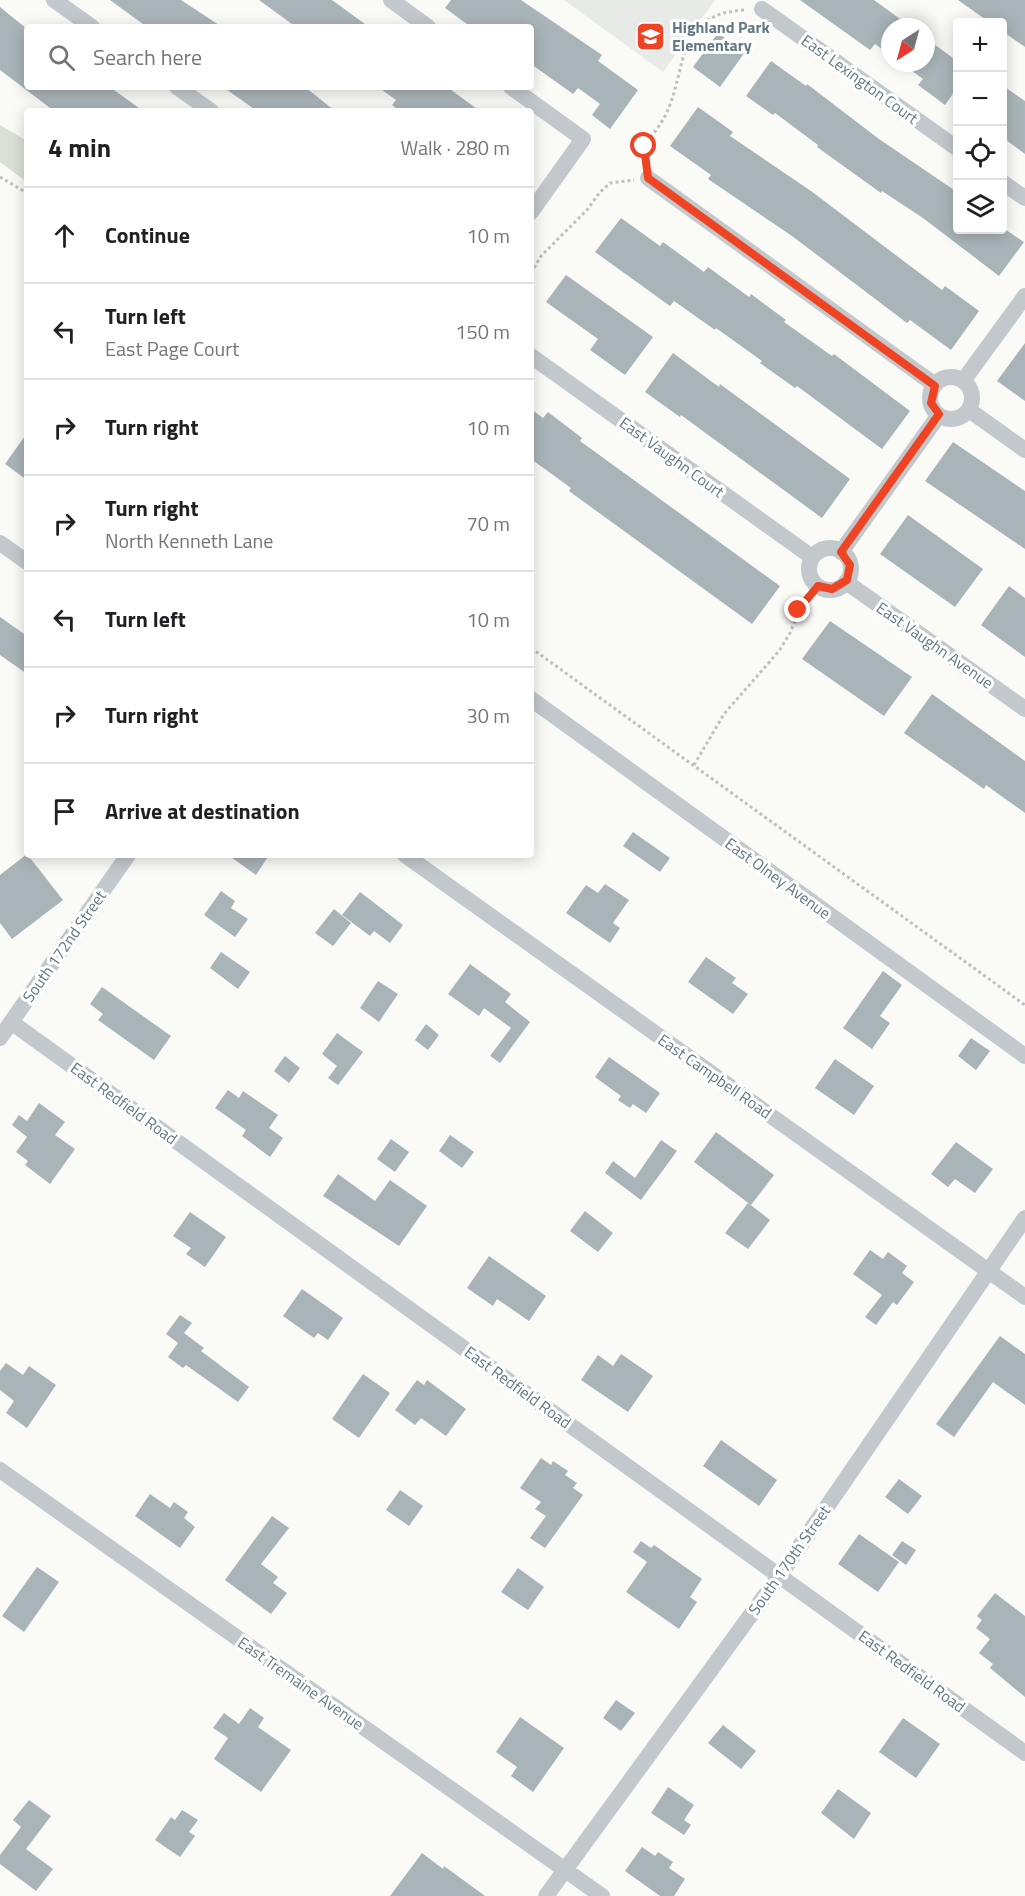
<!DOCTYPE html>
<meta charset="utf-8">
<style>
body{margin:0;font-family:"Titillium Web",sans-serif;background:#f6f6f6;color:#202124}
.controls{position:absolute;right:18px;top:18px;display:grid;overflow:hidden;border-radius:6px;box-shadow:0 3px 15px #0003}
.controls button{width:54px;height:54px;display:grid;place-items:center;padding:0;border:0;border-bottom:2px solid #e0e0e0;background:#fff;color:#202124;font:30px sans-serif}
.compass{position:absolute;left:881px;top:18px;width:54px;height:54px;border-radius:50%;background:#fff;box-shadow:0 3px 15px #0003;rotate:216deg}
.stop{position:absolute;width:18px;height:18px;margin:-14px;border:4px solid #ee4423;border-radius:50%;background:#fff}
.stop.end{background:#ee4423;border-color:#fff;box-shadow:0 2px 6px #0008}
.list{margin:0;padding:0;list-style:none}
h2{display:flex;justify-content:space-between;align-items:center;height:78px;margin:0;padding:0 24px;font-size:26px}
h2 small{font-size:20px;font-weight:400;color:#757577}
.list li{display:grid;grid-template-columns:39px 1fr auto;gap:18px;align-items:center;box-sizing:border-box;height:96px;padding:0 24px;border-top:2px solid #e0e0e0}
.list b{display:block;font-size:22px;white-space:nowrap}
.list p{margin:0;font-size:20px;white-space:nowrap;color:#757577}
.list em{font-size:20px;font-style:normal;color:#757577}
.icon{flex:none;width:33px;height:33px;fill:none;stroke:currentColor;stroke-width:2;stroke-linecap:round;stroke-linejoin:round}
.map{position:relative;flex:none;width:1025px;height:1896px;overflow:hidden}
.search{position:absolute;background:#fff;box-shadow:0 3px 15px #0003;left:24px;top:24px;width:510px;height:66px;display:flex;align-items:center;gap:15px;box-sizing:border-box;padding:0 21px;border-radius:6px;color:#757577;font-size:22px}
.panel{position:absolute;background:#fff;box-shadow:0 3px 15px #0003;left:24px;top:108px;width:510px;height:750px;border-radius:6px}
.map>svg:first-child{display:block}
.built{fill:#e8eae8}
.green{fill:#dae0d6}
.building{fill:#a9b4b9}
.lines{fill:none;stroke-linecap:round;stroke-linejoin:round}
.path{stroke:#bdc1c3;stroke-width:3;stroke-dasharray:3 3;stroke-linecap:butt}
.minor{stroke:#c3c8cc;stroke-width:16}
.route{stroke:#ee4423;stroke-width:8}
.labels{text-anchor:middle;stroke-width:6;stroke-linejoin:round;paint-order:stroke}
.poi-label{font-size:16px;font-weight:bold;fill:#637884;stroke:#fff;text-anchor:start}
.street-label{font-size:16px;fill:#637884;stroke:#fff}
</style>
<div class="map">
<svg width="1025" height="1896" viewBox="0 0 1025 1896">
<rect width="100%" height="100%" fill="#fafaf7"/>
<!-- built -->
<path class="built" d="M564,0h151l-52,72z"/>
<!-- green -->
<path class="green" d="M0,125l27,16v41l-27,-20z"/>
<!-- building -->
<path class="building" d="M110,0h71l41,27h-75z
M259,0h73l37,27h-73z
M451,0h70l81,55 -4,6 40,29 -28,39 -18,-14 8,-11 -22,-16 -5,6 -42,-30v-37h-60l-26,-19z
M800,0h74l37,27h-21v28l-15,-11 -5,6z
M958,0h67v47l-23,-16v-9h-13z
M0,7l27,22v58h83l33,24h-89l-54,-41z
M718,33l27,19 -25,35 -27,-20z
M926,38l31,23v27l-12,17 -27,-20 5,-6 -22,-16h25z
M771,61l35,25 1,-2 72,55 78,53v38h49l18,12 -25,34 -76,-58 -41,-27 -1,2 -64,-46 1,-2 -43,-32 -2,2 -27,-19z
M1002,85l23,16v53l-23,-17z
M223,87h82l30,24h-78z
M378,87h69l33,24h-80l-8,-6 4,-5z
M698,107l35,25 -3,4 81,55 131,99 3,-4 34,25 -28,39 -41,-30 -3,3 -115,-87 -84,-57 3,-4 -41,-29z
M621,218l39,28 3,-4 41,30 4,-5 41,30 2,-3 35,26 -2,2 48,34 2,-2 76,57 -28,38 -85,-63 -2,2 -35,-25 2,-2 -46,-33 -1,2 -41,-29 -4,5 -75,-54z
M566,275l87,62 -28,38 -35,-25 8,-11 -52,-37z
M1025,343v58l-28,-20z
M673,353l46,34 1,-3 130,95 -28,39 -141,-103 -1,2 -35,-25z
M531,409l12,9 5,-6 34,26 -2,3 200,145 -28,38 -183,-133 2,-3 -40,-29z
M27,433v47l-22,-16z
M953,442l72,49v58l-100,-68z
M908,515l75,54 -28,38 -75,-53z
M1009,586l16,12v59l-44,-32z
M0,617l27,19v38l-27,-19z
M830,621l82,56 -28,39 -82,-57z
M932,694l93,67v52l-39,-28 -2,4 -80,-56z
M633,832l37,26 -10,14 -37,-26z
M27,854l36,46 -51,39 -12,-16v-48z
M228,855h41l-13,20z
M605,884l24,16 -16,23 7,5 -10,15 -44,-30 20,-28 12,8z
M221,891l14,10 -4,7 17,11 -13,18 -31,-22z
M360,892l43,33 -13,18 -16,-12 -4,5 -28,-21z
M334,909l17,14 -18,23 -18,-13z
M221,952l29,20 -12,17 -28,-21z
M706,957l30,21 -4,5 16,11 -15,20 -45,-32z
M470,964l41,30 -6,8 25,20 -30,41 -10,-7 21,-28 -27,-20 -5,8 -31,-22z
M883,971l19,14 -22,31 10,7 -18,26 -29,-21z
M378,981l20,13 -19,28 -19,-14z
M102,987l69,49 -17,24 -56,-40 5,-6 -13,-10z
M426,1024l13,11 -11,15 -13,-10z
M337,1033l26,19 -25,33 -10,-7 9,-12 -15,-12z
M971,1038l19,13 -14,19 -18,-14z
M285,1056l15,12 -11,15 -15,-12z
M609,1057l51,36 -14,20 -13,-9 -3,4 -12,-8 3,-4 -26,-19z
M835,1059l39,27 -20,29 -39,-27z
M228,1090l11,8 4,-7 35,24 -9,13 14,10 -13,19 -28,-21 4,-6 -31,-22z
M39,1103l26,19 -10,13 20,14 -25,35 -25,-19 3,-4 -12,-9 11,-15 -15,-12 7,-10 8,6z
M716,1132l58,43 -23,30 -57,-43z
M450,1135l24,17 -12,16 -23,-17z
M391,1139l18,13 -14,20 -18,-13z
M661,1140l16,11 -36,49 -36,-27 8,-12 22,17z
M956,1142l37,27 -18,24 -20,-14 -7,8 -17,-13z
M338,1174l37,27 15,-21 37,26 -28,40 -76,-50z
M748,1203l22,17 -22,29 -23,-16z
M585,1211l28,22 -15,19 -28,-21z
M190,1212l36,25 -21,30 -19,-13 5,-6 -18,-12z
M870,1250l13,9 5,-7 19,14 -5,7 12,9 -17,23 -4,-3 -17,23 -11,-8 17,-22 -29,-21z
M489,1256l57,40 -17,25 -32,-22 -4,7 -26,-18z
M302,1289l41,29 -15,22 -10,-7 -4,5 -31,-22z
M180,1315l12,8 -8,10 20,15 -3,3 48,36 -11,15 -52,-37 -3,3 -15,-11 10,-14 -12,-9z
M1000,1336l25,18v51l-32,-23 -39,55 -18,-13z
M621,1354l32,22 -25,36 -47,-32 17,-25 15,11z
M6,1363l17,12 6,-9 27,19 -29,43 -21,-15 8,-12 -14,-11v-19z
M363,1374l27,19 -31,45 -27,-19z
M417,1380l7,5 3,-5 39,29 -20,27 -25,-18 -6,7 -20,-15z
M721,1440l56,40 -18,26 -56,-40z
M541,1458l10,7 2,-4 15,10 -3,4 12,8 -4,5 10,7 -38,53 -15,-10 16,-22 -11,-7 6,-7 -21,-14z
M899,1479l23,17 -14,18 -23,-17z
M400,1490l23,16 -14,20 -23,-16z
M150,1494l20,14 4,-6 14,10 -4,6 11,9 -15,21 -45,-32z
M272,1516l17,12 -28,36 17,13 -5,6 14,10 -16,21 -46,-34z
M859,1534l40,28 -21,30 -40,-28z
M641,1541l10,7 3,-3 48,34 -12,18 7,5 -18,27 -53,-37 21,-30 -14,-10z
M902,1541l14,9 -10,15 -14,-10z
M37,1567l22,15 -35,50 -22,-16z
M518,1568l26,19 -16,23 -27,-18z
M995,1593l30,23v81l-35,-29 3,-4 -14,-11 11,-14 -14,-11 6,-8 -5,-4z
M616,1700l19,13 -14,18 -18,-13z
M250,1708l14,10 -6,9 33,23 -30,42 -47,-33 14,-21 -15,-10 11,-15 15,11z
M520,1717l44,31 -31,44 -22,-16 6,-9 -21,-15z
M903,1718l37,26 -24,34 -37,-26z
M723,1725l33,26 -15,18 -33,-26z
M668,1787l26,18 -10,15 7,5 -7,10 -33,-22z
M838,1789l33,24 -17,26 -33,-26z
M29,1800l22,16 -25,33 27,20 -17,22 -36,-27v-9l21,-28 -8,-7z
M182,1810l16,10 -9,12 6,4 -15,21 -25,-17 16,-23 4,3z
M642,1847l13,9 3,-4 15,10 -4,6 16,11 -11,17h-14l-35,-25z
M422,1853l21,16 1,-3 41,30h-95z"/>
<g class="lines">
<!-- path -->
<path class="path" d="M646,165l-2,-19c7,-10 17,-21 22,-32 22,-46 8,-101 80,-104
M0,177l27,16
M531,273l10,-17 46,-46 13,-18 10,-9 24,-3
M531,648l494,357
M694,765l30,-51 55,-63 11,-18 13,-31 15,-16"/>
<!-- minor -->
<path class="minor" d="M54,0l38,27
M391,0l37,27
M762,9l196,140
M177,87l34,24
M511,87l72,52 -52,73
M648,178l287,207
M1002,182l23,16
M531,356l281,201
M930 398a21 21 0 1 1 42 0a21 21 0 1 1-42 0Z
M963,381l62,-85
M969,410l56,40
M0,543l27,19
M809 569a21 21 0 1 1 42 0a21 21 0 1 1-42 0Z
M841,552l98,-137
M846,582l179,127
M531,699l494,357
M405,855l620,442
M11,1022l1014,731
M0,1038l128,-183
M0,1470l602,426
M546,1896l234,-321 245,-357"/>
</g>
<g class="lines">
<!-- route -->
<path class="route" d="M644,146l4,32 287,208 -4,17 8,11 -98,138 9,13 -3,15 -15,9 -14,-3 -20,24"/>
</g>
<!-- icons -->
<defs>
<symbol id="school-square" viewBox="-11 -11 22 22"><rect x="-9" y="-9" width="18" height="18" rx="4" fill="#ee4423" stroke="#fff"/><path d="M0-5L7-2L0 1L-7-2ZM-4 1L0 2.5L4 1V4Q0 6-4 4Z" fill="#fff"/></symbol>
</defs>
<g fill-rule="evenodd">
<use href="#school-square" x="634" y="20" width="33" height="33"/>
</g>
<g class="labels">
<!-- poi labels -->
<g class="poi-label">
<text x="672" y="33">Highland Park<tspan x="672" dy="18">Elementary</tspan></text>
</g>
<!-- street labels -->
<g class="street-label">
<text transform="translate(860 79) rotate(36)" y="6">East Lexington Court</text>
<text transform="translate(672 457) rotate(36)" y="6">East Vaughn Court</text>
<text transform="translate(935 645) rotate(35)" y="6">East Vaughn Avenue</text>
<text transform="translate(778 878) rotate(36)" y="6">East Olney Avenue</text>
<text transform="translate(64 946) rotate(-55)" y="6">South 172nd Street</text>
<text transform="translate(715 1076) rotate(35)" y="6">East Campbell Road</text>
<text transform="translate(124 1103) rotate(36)" y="6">East Redfield Road</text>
<text transform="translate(518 1387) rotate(36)" y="6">East Redfield Road</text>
<text transform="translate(789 1560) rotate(-55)" y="6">South 170th Street</text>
<text transform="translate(912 1671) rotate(36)" y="6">East Redfield Road</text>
<text transform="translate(301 1683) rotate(35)" y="6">East Tremaine Avenue</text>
</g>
</g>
</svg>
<div class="controls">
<button>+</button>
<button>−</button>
<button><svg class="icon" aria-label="locate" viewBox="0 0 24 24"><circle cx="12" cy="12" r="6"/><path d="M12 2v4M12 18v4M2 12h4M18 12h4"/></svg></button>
<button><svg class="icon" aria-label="layers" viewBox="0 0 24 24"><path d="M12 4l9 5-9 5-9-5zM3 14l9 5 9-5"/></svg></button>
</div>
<svg class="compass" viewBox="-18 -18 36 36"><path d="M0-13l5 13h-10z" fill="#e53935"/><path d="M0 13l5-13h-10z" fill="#757577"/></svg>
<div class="stop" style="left:644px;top:146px"></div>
<div class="stop end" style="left:798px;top:610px"></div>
<div class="search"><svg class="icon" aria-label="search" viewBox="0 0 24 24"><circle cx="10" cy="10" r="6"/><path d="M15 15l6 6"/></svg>Search here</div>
<section class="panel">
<h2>4 min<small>Walk · 280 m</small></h2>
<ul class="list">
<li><svg class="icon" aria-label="ahead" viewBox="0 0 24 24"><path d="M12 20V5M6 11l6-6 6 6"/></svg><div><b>Continue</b></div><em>10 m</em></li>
<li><svg class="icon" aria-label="left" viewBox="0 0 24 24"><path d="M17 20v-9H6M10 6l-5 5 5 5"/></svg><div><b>Turn left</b><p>East Page Court</p></div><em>150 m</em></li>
<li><svg class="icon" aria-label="right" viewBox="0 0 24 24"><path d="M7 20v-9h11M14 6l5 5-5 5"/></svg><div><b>Turn right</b></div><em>10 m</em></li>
<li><svg class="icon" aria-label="right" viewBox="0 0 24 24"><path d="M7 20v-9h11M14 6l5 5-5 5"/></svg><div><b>Turn right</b><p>North Kenneth Lane</p></div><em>70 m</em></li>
<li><svg class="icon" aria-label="left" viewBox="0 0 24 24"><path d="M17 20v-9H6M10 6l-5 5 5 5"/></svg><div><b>Turn left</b></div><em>10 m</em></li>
<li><svg class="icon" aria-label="right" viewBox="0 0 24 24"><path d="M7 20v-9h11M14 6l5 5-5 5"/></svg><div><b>Turn right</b></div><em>30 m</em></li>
<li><svg class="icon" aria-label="arrive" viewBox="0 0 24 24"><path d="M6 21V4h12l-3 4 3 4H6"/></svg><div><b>Arrive at destination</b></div></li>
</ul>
</section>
</div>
